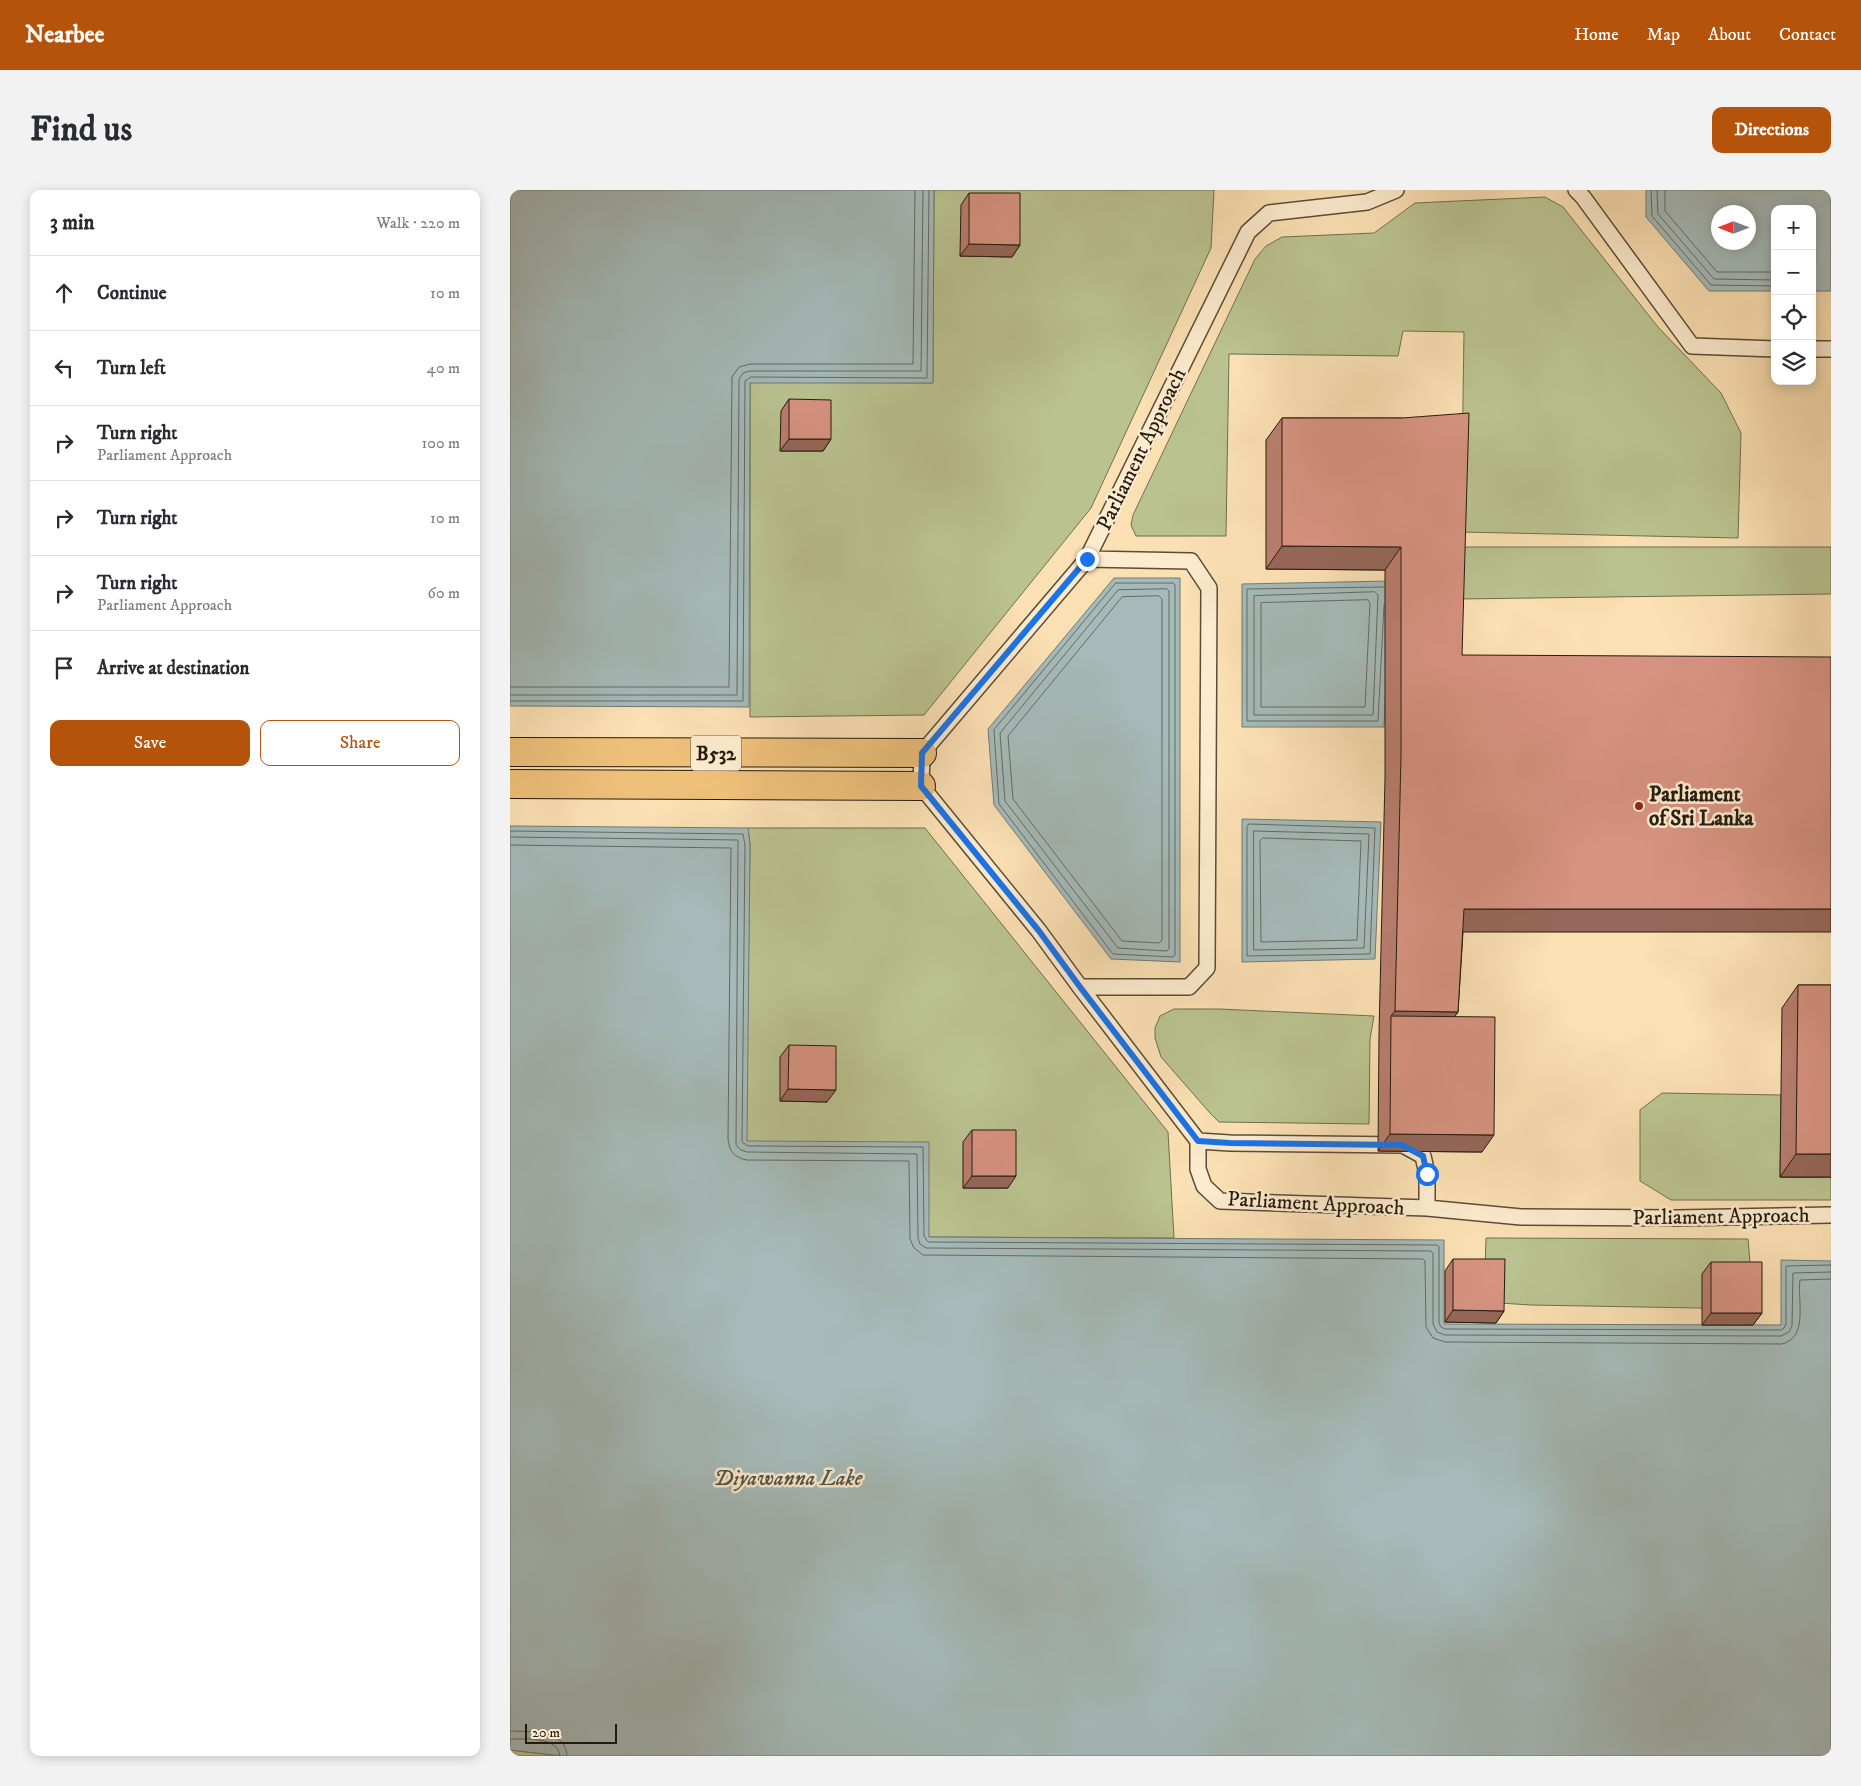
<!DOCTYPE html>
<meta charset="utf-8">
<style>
body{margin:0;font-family:"IM FELL DW Pica",serif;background:#f2f2f3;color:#2b2b33}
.controls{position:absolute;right:15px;top:15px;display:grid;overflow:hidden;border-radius:10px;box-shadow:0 2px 12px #0003}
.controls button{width:45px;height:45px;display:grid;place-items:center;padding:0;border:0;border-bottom:1px solid #e1e1e2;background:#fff;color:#2b2b33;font:25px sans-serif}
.compass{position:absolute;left:1201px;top:15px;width:45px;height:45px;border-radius:50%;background:#fff;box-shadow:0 2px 12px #0003;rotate:270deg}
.scale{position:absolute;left:15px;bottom:12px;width:92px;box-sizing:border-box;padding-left:5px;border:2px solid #241b0f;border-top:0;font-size:14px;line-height:18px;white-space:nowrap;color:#241b0f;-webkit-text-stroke:4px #fcebce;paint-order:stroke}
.stop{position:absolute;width:15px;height:15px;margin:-11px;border:4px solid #1a73e8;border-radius:50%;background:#fff}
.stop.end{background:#1a73e8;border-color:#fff;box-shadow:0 1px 5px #0008}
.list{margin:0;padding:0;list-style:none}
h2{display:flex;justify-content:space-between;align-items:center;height:65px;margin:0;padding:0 20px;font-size:21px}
h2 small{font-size:16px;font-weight:400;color:#7c7c81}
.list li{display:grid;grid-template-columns:32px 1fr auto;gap:15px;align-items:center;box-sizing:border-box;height:75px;padding:0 20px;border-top:1px solid #e1e1e2}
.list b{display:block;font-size:19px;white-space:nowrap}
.list p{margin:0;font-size:16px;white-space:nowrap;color:#7c7c81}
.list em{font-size:16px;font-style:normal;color:#7c7c81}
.actions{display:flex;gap:10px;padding:15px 20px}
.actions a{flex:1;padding:11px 0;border:1px solid #b45309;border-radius:10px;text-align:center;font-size:18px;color:#b45309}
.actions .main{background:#b45309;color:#fff}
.icon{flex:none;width:28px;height:28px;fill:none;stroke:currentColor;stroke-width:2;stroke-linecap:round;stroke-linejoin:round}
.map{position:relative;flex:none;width:1321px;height:1566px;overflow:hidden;border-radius:10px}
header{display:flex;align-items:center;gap:30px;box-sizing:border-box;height:70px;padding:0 25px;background:#b45309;color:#fff}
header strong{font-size:24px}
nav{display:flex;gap:28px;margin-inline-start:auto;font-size:18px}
.intro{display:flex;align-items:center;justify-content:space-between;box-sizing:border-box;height:120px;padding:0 30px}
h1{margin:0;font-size:35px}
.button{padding:12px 22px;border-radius:10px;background:#b45309;color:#fff;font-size:18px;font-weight:700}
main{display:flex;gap:30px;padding:0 30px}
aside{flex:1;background:#fff;border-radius:10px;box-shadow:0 2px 12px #0003}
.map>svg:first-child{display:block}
.green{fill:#bac390;stroke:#6f6f50}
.water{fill:#a5bab9;stroke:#717a75;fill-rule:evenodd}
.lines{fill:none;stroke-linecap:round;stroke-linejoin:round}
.shore{stroke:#646a64;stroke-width:1}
.service-casing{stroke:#5a4c38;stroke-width:18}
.primary-casing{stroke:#241b0f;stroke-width:30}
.service{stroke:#fcebce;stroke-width:15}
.primary{stroke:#eec07a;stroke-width:28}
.wall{fill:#b97e6f;stroke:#241b0f}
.shaded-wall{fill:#96675a;stroke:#241b0f}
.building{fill:#d79381;stroke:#241b0f}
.route{stroke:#1a73e8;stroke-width:6}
.poi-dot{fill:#8f2418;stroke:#fcebce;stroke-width:2}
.labels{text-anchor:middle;stroke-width:5;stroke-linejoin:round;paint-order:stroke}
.shield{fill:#fcebce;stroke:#655948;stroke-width:1}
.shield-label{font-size:20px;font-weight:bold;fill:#241b0f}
.street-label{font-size:21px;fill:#241b0f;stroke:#fcebce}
.poi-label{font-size:21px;font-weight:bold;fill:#241b0f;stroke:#fcebce;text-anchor:start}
.water-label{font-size:22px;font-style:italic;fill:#51534a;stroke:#fcebce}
</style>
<header>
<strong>Nearbee</strong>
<nav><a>Home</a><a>Map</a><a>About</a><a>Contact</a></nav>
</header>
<div class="intro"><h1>Find us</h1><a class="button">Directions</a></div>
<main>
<aside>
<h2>3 min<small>Walk · 220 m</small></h2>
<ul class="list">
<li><svg class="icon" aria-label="ahead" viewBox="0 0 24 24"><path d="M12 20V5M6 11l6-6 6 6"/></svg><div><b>Continue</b></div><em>10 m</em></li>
<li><svg class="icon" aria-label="left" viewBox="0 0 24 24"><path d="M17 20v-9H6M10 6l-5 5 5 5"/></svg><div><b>Turn left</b></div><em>40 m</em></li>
<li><svg class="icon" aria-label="right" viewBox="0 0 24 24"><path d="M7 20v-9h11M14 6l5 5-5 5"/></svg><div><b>Turn right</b><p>Parliament Approach</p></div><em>100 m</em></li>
<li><svg class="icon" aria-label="right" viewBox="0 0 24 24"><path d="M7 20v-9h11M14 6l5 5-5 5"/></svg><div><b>Turn right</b></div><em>10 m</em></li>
<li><svg class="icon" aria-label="right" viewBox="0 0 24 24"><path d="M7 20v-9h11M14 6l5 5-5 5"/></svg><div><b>Turn right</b><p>Parliament Approach</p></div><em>60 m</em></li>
<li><svg class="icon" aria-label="arrive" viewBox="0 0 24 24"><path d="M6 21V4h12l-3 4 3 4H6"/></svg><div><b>Arrive at destination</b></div></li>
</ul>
<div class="actions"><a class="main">Save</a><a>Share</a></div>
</aside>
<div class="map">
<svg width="1321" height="1566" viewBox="0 0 1321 1566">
<rect width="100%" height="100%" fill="#fbe0b3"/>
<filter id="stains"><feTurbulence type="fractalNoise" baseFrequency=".004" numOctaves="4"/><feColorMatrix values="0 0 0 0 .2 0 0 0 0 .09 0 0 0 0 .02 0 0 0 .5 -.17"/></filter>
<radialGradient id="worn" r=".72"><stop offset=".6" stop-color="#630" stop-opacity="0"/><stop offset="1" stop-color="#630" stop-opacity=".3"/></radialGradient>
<!-- green -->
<path class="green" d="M424,0h280l-3,58 -120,260 -167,207 -174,2v-335l183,1z
M1035,7l18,10 95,120 63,66 20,40 -3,105 -277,-6 3,-200 -61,-1 -5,25 -169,-2 -3,182h-90l-5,-11 2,-10 122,-256 11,-13 16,-9 92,-4 41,-30z
M950,357h371v47l-372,5z
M238,638h177l243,304 6,106 -245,-1 -183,-96 4,-296z
M664,819h45l155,7 -4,23 -1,85 -150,-2 -9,-9 -49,-56 -6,-19v-10l5,-12z
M1152,903l119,2 -1,82h51v23h-160l-31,-19v-71z
M976,1048l262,1 6,70 -223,-4 -47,-3z
M0,1560l52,6h-52z"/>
<!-- water -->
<path class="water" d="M0,0h424l-1,193h-183l-1,324 -239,-1z
M1136,0h185v101h-19v-82h-37v82h-66l-63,-74zM1238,22v30h-30v-30z
M604,388h66v384l-69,-3 -117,-154 -6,-76z
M880,391l-6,146h-142v-143z
M732,629l139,3 -6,137 -133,3z
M0,636l238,2 2,17 -3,296 182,1v95l515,3v84l337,1v-65l50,1v495h-1269l-52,-6z"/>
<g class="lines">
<!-- shore -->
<path class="shore" d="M1141,0l1,26 59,69 64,1
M1147,0l1,24 56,65 61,1
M1155,0v21l52,61h58
M606,393h57l2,2v370l-2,2 -60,-3 -114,-150 -5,-74z
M657,399l2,2v357l-2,3 -49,-3 -113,-147 -5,-68 118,-143z
M865,402l3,3 -5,120h-119v-119z
M649,406l3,3v341l-3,3 -37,-2 -109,-142 -5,-63 114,-139z
M858,410l2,3 -5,104h-104v-104z
M874,415l-6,116h-131v-132l137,-2
M0,497h219l3,-310 7,-10 11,-3h163l2,-174
M0,505h227l2,-316 4,-6 7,-2h171l2,-181
M0,511h233l2,-320 6,-4 176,1 2,-188
M739,634l126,4 -5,126 -123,2v-129z
M0,641l233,3 2,11 -3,297 6,4 175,1 1,89 4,6 509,3 2,2v76l2,4 4,2 336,1 3,-2 2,-4v-58l45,-1
M744,641l115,3 -5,114 -110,2z
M0,647l228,3 -2,305 5,5 6,2 170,2 1,84 2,6 6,4 505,3 2,3v70l4,8 8,3 336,1 8,-4 3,-6 1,-53 38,-1
M753,648l98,3 -4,99 -96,2 -1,-101z
M0,655l221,3 -3,291c1,12 7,19 19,21l162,1 1,78 4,9 9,7 500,4 2,2 1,66 7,11 12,4 337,2c27,-7 15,-44 18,-64l31,-1
M0,1541c20,1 56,-2 57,25
M0,1549c15,0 48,-3 50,17"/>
<defs>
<path id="service" d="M886,0l-29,12 -98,11 -21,19 -161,327 -165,194 -1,33 118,145 41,56 118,154v28l6,17 16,15 207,7 94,9 157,1 153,-3
M1066,0l7,7 109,149 83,3
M1302,159h19
M570,797h109l18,-19 2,-380 -18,-27 -104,-2
M688,951l32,2 173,2 20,11 4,18v34"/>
<path id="primary" d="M0,562l412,1
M0,594l411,2"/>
</defs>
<!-- service casing -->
<use href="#service" class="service-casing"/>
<!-- primary casing -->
<use href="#primary" class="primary-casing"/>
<!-- service -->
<use href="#service" class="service"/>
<!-- primary -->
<use href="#primary" class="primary"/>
</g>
<!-- wall -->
<path class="wall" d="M459,3l51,52 -8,12 -52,-1 1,-51z
M279,209l42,40 -8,12h-43l1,-40z
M772,228h120l60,237 1,277 -5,80 -4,5 28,135 -104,-1 1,-117 6,-256v-208l-119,-1v-129z
M1288,795h33v192h-51l2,-169z
M279,855l38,57 -47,-1v-44z
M462,940l36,58h-45v-46z
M943,1069l51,52 -8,12 -51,-1v-51z
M1201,1072l51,51 -9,12h-51v-51z"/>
<!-- shaded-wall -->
<path class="shaded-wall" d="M459,54l51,1 -8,12 -52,-1z
M279,249h42l-8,12h-43z
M772,356l119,1 -16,23 -119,-1z
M954,719h367v23h-383z
M885,821l63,1 -16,22 -51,-18z
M278,899l48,1 -9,12 -47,-1z
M880,944l104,1 -12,17 -104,-1z
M1286,964h35v23h-51z
M462,986h44l-8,12h-45z
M943,1120l51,1 -8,12 -51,-1z
M1201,1123h51l-9,12h-51z"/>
<!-- building -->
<path class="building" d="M459,3h51v52l-51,-1z
M279,209l42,1v39h-42z
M959,223l-7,242 369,2v252h-367l-6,103 -63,-1 6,-256v-208l-119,-1v-128h120z
M1288,795h33v169h-35z
M881,826l104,1 -1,118 -104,-1z
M279,855l47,1v44l-48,-1z
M462,940h44v46h-44z
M943,1069h52l-1,52 -51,-1z
M1201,1072h51v51h-51z"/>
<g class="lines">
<!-- route -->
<path class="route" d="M577,369l-165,194 -1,33 118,145 41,56 118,154 32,2 172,2 21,11 4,18"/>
</g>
<!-- markers -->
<circle class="poi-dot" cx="1129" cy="616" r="5"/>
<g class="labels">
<!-- shield labels -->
<rect class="shield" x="181" y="545.5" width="50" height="35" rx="4"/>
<g class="shield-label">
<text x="206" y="570">B532</text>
</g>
<!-- street labels -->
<g class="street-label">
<text transform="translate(631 259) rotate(-64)" y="7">Parliament Approach</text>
<text transform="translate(806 1013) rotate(3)" y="7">Parliament Approach</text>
<text transform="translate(1211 1026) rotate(-1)" y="7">Parliament Approach</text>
</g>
<!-- poi labels -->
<g class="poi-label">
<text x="1139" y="611">Parliament<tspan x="1139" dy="24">of Sri Lanka</tspan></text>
</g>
<!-- water labels -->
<g class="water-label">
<text x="278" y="1295">Diyawanna Lake</text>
</g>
</g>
<rect width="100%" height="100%" filter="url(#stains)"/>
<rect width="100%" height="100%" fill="url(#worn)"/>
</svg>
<div class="controls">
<button>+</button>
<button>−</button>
<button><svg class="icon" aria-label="locate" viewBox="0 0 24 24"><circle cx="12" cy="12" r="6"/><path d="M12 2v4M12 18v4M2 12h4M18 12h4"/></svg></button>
<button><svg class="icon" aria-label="layers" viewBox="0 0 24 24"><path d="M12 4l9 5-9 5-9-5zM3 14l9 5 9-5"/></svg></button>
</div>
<svg class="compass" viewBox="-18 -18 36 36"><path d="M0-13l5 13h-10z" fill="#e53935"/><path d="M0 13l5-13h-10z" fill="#7c7c81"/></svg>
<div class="scale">20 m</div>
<div class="stop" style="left:917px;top:984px"></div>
<div class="stop end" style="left:577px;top:369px"></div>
</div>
</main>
